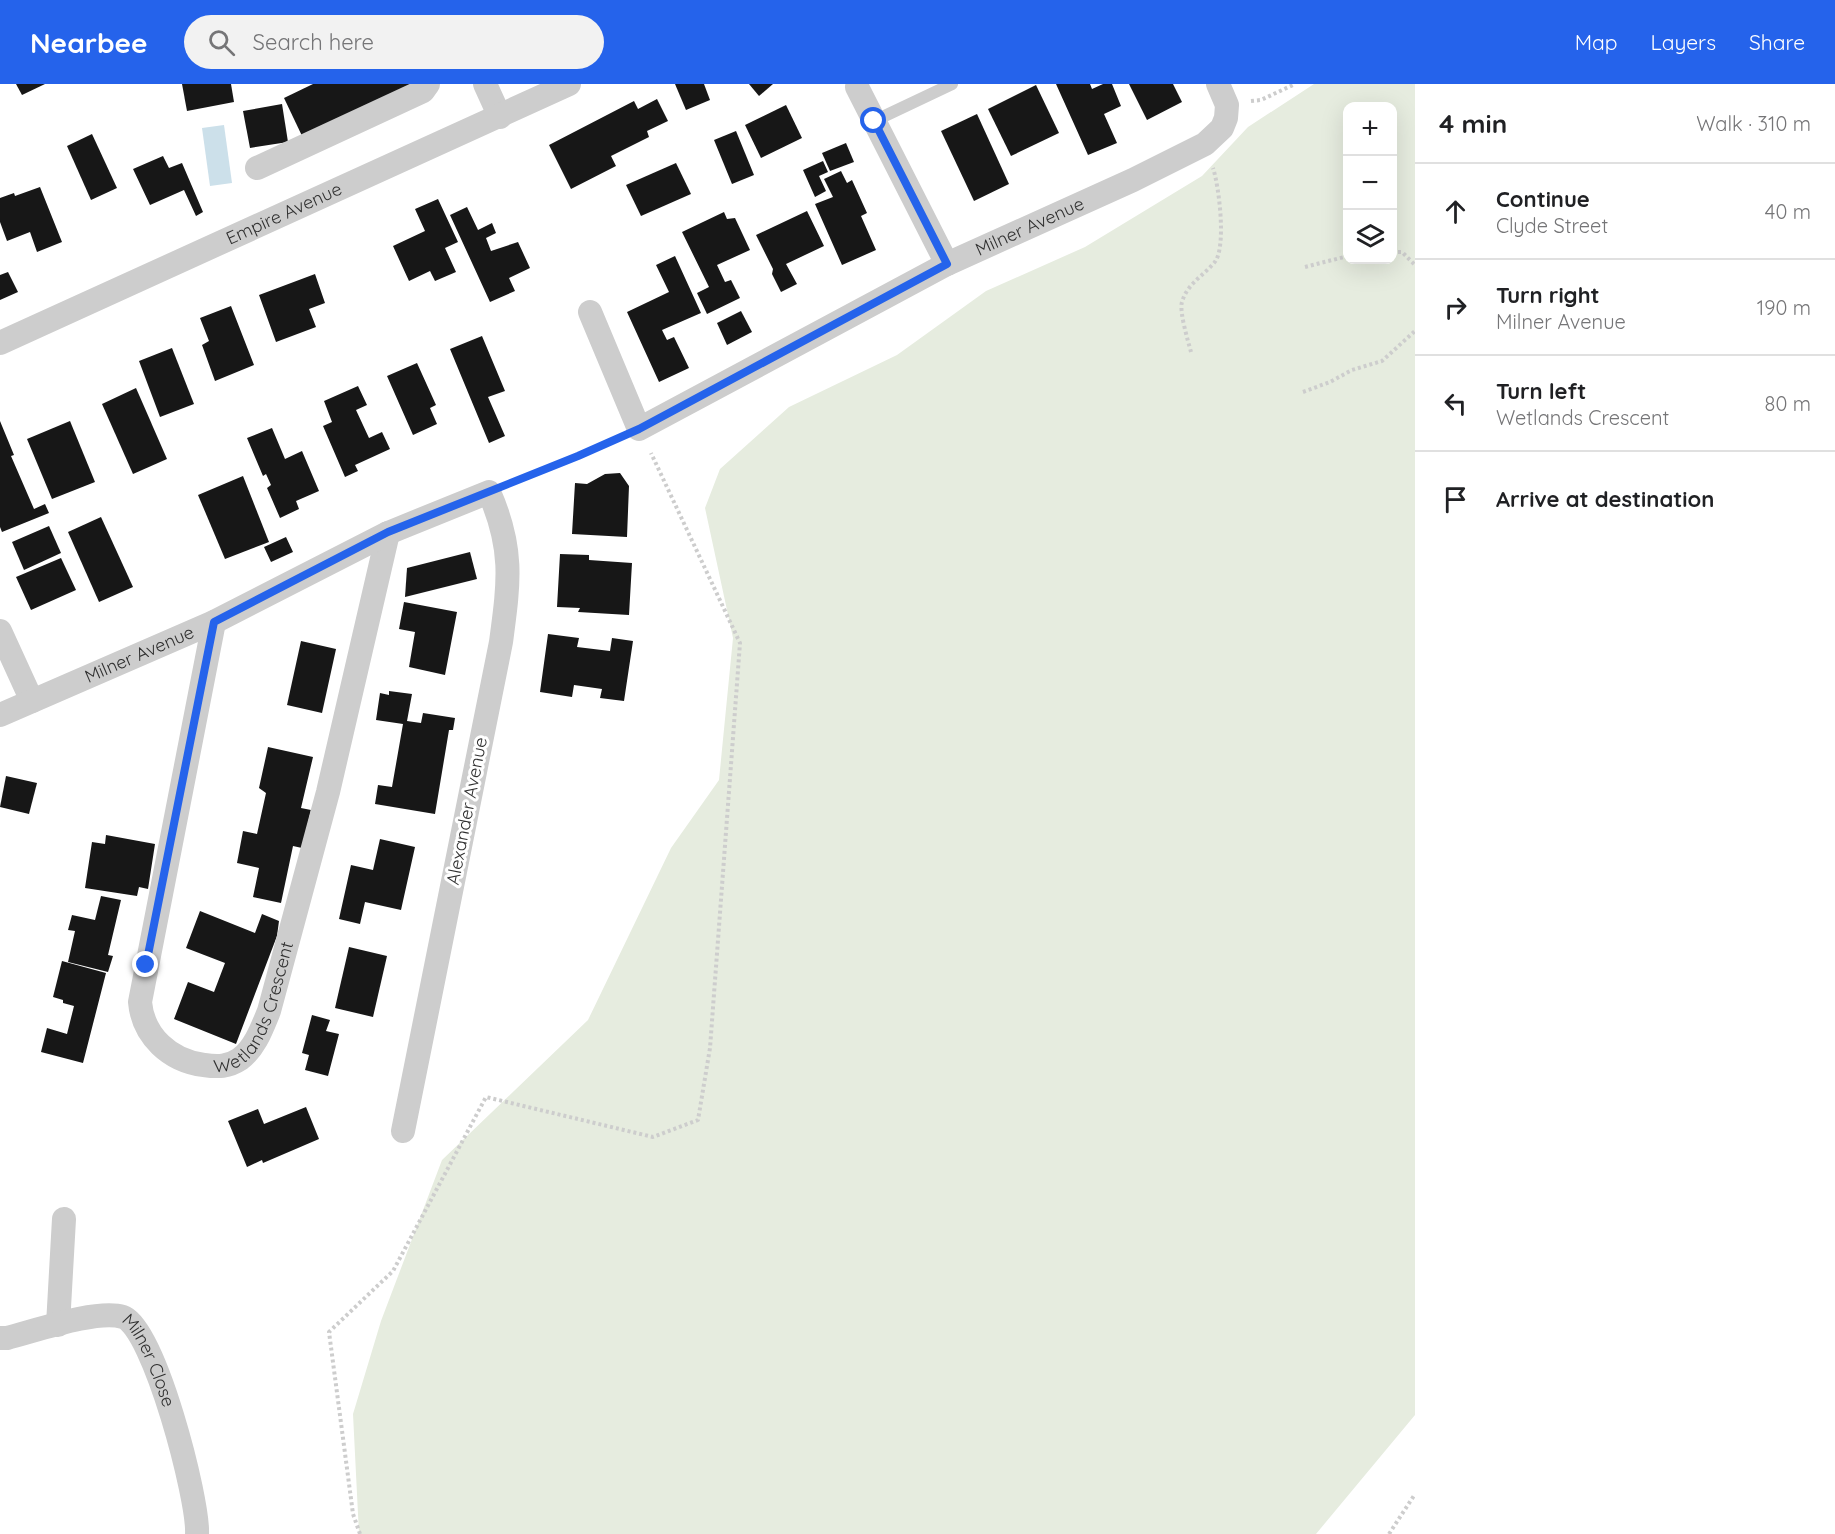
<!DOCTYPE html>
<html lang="en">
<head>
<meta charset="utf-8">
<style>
  :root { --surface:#fff; --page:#f2f2f2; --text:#202124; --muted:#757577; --line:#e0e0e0; --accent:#2563eb }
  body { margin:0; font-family:Quicksand,sans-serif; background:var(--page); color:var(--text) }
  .controls { position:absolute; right:18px; top:18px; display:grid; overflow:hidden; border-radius:12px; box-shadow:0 6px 24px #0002 }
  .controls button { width:54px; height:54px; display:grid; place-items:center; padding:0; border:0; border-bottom:2px solid var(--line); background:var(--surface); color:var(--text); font:30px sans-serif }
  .stop { position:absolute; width:18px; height:18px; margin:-14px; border:4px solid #2563eb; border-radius:50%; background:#fff }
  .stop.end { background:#2563eb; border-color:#fff; box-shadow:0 2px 6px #0008 }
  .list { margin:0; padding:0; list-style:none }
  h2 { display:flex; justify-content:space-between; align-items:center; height:78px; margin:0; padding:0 24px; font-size:26px }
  h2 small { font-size:20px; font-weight:400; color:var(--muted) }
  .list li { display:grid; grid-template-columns:39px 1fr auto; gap:18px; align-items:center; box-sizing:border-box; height:96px; padding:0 24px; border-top:2px solid var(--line) }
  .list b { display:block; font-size:22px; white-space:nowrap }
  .list p { margin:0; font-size:20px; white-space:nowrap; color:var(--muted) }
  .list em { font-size:20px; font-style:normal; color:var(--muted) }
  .icon { flex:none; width:33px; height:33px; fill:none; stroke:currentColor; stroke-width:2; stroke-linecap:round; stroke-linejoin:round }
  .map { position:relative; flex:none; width:1415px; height:1450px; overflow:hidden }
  header { display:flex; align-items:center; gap:36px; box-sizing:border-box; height:84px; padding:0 30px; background:var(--accent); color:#fff }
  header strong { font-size:28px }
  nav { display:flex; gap:33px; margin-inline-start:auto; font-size:21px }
  .search { width:420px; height:54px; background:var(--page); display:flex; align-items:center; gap:15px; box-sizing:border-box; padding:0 21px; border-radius:33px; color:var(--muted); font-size:22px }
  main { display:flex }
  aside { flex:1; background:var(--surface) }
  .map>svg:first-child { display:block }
  .green { fill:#e6ecdf; fill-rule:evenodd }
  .water { fill:#cce0ea }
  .building { fill:#171717 }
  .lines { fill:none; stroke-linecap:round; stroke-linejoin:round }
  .path { stroke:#cdcdcd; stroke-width:4; stroke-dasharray:3 3; stroke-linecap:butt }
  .lane { stroke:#cdcdcd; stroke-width:12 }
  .street { stroke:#cdcdcd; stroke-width:24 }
  .route { stroke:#2563eb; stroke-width:8 }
  .labels { text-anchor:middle; stroke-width:6; stroke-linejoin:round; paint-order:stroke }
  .street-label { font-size:18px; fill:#303030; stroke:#fff }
</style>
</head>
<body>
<header>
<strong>Nearbee</strong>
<div class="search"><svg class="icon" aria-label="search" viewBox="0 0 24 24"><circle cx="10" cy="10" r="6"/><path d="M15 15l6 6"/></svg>Search here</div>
<nav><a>Map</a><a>Layers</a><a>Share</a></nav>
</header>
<main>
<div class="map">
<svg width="1415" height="1450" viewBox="0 0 1415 1450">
  <rect width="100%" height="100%" fill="#fff"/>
  <path class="green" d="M1314,0H1415V1331L1316,1450H359L353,1330L381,1237L442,1076L588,936L671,764L719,696L733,554L705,424L720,385L789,323L897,271L986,207L1085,163L1202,92L1248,43ZM1348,22H1392V176H1348Z"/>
  <path class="water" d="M224,41L232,99L210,102L202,44Z"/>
  <g class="building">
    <path d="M16,0H45L22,11Z"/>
    <path d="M182,0H231L234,18L187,27Z"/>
    <path d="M313,0H417L303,54L284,14Z"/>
    <path d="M675,0H704L710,16L686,26Z"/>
    <path d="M749,0H773L759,12Z"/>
    <path d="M1056,0H1090L1092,5L1103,0H1112L1121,22L1104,30L1117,59L1088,71Z"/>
    <path d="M1129,0H1173L1182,18L1147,36Z"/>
    <path d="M1036,1L1059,49L1011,72L988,25Z"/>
    <path d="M657,15L668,37L647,47L649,53L611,72L616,82L571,105L549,61L634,17L638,25Z"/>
    <path d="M282,20L288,58L250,64L243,27Z"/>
    <path d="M786,21L802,54L761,74L745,41Z"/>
    <path d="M977,30L1009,100L974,117L941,47Z"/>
    <path d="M736,47L754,91L732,100L714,56Z"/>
    <path d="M92,50L117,104L91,116L67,62Z"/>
    <path d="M846,59L854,78L830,87L822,69Z"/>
    <path d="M163,72L169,84L182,79L203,128L196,132L184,106L150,121L133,85Z"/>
    <path d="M823,77L828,88L819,92L826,107L815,113L803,86Z"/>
    <path d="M676,79L691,110L641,132L626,101Z"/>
    <path d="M841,87L847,99L852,96L867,129L861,132L876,166L842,181L815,120L833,113L824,95Z"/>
    <path d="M40,103L62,158L37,168L30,148L7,157L0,138V114L14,109L15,112Z"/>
    <path d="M438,115L458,158L445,164L456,188L435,197L430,187L409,197L393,162L425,147L415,125Z"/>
    <path d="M467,123L478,146L492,139L496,149L486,154L491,167L518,158L530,184L509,194L515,207L490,218L450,131Z"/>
    <path d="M807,127L824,162L786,180L797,200L781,208L772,190L773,185L756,151Z"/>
    <path d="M724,128L727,135L735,134L750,166L717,181L725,198L731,196L740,214L707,230L697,209L709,203L682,148Z"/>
    <path d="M675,172L701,229L662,246L667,256L674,253L689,284L659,298L627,228L669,208L656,181Z"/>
    <path d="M8,188L18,208L0,216V191Z"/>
    <path d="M315,190L325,219L309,225L316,243L276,258L259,211Z"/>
    <path d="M231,222L254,281L215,297L202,261L209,257L200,234Z"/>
    <path d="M741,227L752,248L727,261L717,239Z"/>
    <path d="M482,252L505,307L488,313L505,352L489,359L450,265Z"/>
    <path d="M172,264L194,320L160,333L139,277Z"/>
    <path d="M417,279L436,321L430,324L437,340L413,351L387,292Z"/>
    <path d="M358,302L367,321L356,326L369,354L382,348L390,365L355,381L358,387L345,393L323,342L332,338L324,317Z"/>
    <path d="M136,304L167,375L133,390L102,320Z"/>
    <path d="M0,337L14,371L11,372L34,425L45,420L49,429L2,448L0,443Z"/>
    <path d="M70,337L95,398L52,415L27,355Z"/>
    <path d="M272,344L285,375L302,367L319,407L296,417L299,425L280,434L267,404L271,401L266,390L263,392L247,354Z"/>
    <path d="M620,389L629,402L627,453L572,450L575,399L587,400L605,390Z"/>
    <path d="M243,392L269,458L225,475L198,411Z"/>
    <path d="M101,433L133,503L99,518L68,448Z"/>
    <path d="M49,442L61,469L24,486L12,458Z"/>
    <path d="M286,453L293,468L271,478L264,463Z"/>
    <path d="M470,468L477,495L405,513L407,484Z"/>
    <path d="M560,470L589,471V476L632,479L629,531L578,528L580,524L557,523Z"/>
    <path d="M61,474L76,506L31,526L16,493Z"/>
    <path d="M404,518L457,528L445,591L409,583L415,548L399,545Z"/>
    <path d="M548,550L579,554L577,563L610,567L612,554L633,557L624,617L600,614L602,605L574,601L572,613L540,608Z"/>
    <path d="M301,557L336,565L322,629L287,621Z"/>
    <path d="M389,607L412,610L407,637L421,639L423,629L455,634L453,646H449L435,730L375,720L378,701L392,703L403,640L376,636L380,609L389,611Z"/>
    <path d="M268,663L313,673L301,724L311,726L302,764L293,762L281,819L253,813L259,784L237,779L243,747L257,750L266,709L259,704Z"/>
    <path d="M6,692L37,699L29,730L0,723Z"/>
    <path d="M106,751L155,760L148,805L139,803L137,812L85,804L92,758L105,760Z"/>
    <path d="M380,755L415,763L401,826L365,818L360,840L339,835L351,781L373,786Z"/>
    <path d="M101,812L121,816L108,871L113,872L108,888L68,878L75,847L68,846L72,831L95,836Z"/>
    <path d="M200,827L255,849L262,830L279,837L277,852L236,960L174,935L188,898L214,908L225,879L186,864Z"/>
    <path d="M349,863L387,872L373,933L335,924Z"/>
    <path d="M62,877L106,889L83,979L41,968L47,944L67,950L74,922L63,919V916L53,913Z"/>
    <path d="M312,931L330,936L326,947L339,950L328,992L305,986L309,971L302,969Z"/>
    <path d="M306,1023L319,1055L263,1079L262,1076L247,1083L228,1037L258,1025L264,1040Z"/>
  </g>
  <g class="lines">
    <g class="path">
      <path d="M1251,17L1261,16L1295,0"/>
      <path d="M1392,168H1402L1415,181"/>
      <path d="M1305,183L1348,172"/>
      <path d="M1191,268C1188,257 1179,227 1182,218C1187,200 1203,192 1214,179C1227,165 1219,102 1213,84"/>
      <path d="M1303,308L1330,298L1352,286L1382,277L1415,247"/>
      <path d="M512,399L616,355"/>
      <path d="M360,1450L353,1430L329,1248L393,1187L486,1013L653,1053L698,1036L710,964L740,559L651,369"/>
      <path d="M1389,1450L1415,1410"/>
    </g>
    <path class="lane" d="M874,37L952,0"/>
    <g class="street">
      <path d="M485,0L500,33"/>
      <path d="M857,3L947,180"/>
      <path d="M257,84L423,7L428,0"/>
      <path id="s1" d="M590,228L639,345L947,180L1133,96L1205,60L1222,44L1226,34L1227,21L1218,0"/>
      <path id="s2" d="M0,259L569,0"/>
      <path id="s3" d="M214,538L140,918C143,952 170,977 204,981C218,983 228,983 240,975C255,964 262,944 269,927L328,708L388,449"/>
      <path d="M0,547L32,617"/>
      <path id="s4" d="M0,631L214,538L388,449L489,408C514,465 509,498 501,558L403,1047"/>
      <path d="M58,1241L64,1135"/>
      <path id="s5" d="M0,1254H7C35,1247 97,1225 123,1233C154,1243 199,1416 197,1450"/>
    </g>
  </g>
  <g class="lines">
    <path class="route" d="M146,881L214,538L388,448L578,372L639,345L947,180L874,37"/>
  </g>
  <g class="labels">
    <g class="street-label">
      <text dy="6" stroke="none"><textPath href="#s2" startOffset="312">Empire Avenue</textPath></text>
      <text dy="6" stroke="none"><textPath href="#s1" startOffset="567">Milner Avenue</textPath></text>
      <text dy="6" stroke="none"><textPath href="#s4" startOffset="152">Milner Avenue</textPath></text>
      <text transform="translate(467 727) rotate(-79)" y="6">Alexander Avenue</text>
      <text dy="6" stroke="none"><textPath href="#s3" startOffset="572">Wetlands Crescent</textPath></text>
      <text dy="6" stroke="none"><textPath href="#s5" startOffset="178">Milner Close</textPath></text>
    </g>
  </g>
</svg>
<div class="controls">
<button>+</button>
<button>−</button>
<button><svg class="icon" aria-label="layers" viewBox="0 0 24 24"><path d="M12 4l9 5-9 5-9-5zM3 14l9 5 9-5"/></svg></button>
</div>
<div class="stop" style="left:874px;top:37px"></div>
<div class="stop end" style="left:146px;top:881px"></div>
</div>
<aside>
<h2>4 min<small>Walk · 310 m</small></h2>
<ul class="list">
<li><svg class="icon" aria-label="ahead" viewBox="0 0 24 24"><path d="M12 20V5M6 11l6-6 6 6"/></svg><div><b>Continue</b><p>Clyde Street</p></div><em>40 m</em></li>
<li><svg class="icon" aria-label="right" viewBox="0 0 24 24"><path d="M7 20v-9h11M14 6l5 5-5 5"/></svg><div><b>Turn right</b><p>Milner Avenue</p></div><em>190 m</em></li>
<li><svg class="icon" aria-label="left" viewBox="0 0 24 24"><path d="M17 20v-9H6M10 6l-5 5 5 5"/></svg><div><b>Turn left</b><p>Wetlands Crescent</p></div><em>80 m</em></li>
<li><svg class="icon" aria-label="arrive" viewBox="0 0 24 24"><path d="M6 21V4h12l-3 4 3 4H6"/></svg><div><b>Arrive at destination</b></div></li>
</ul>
</aside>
</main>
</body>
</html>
